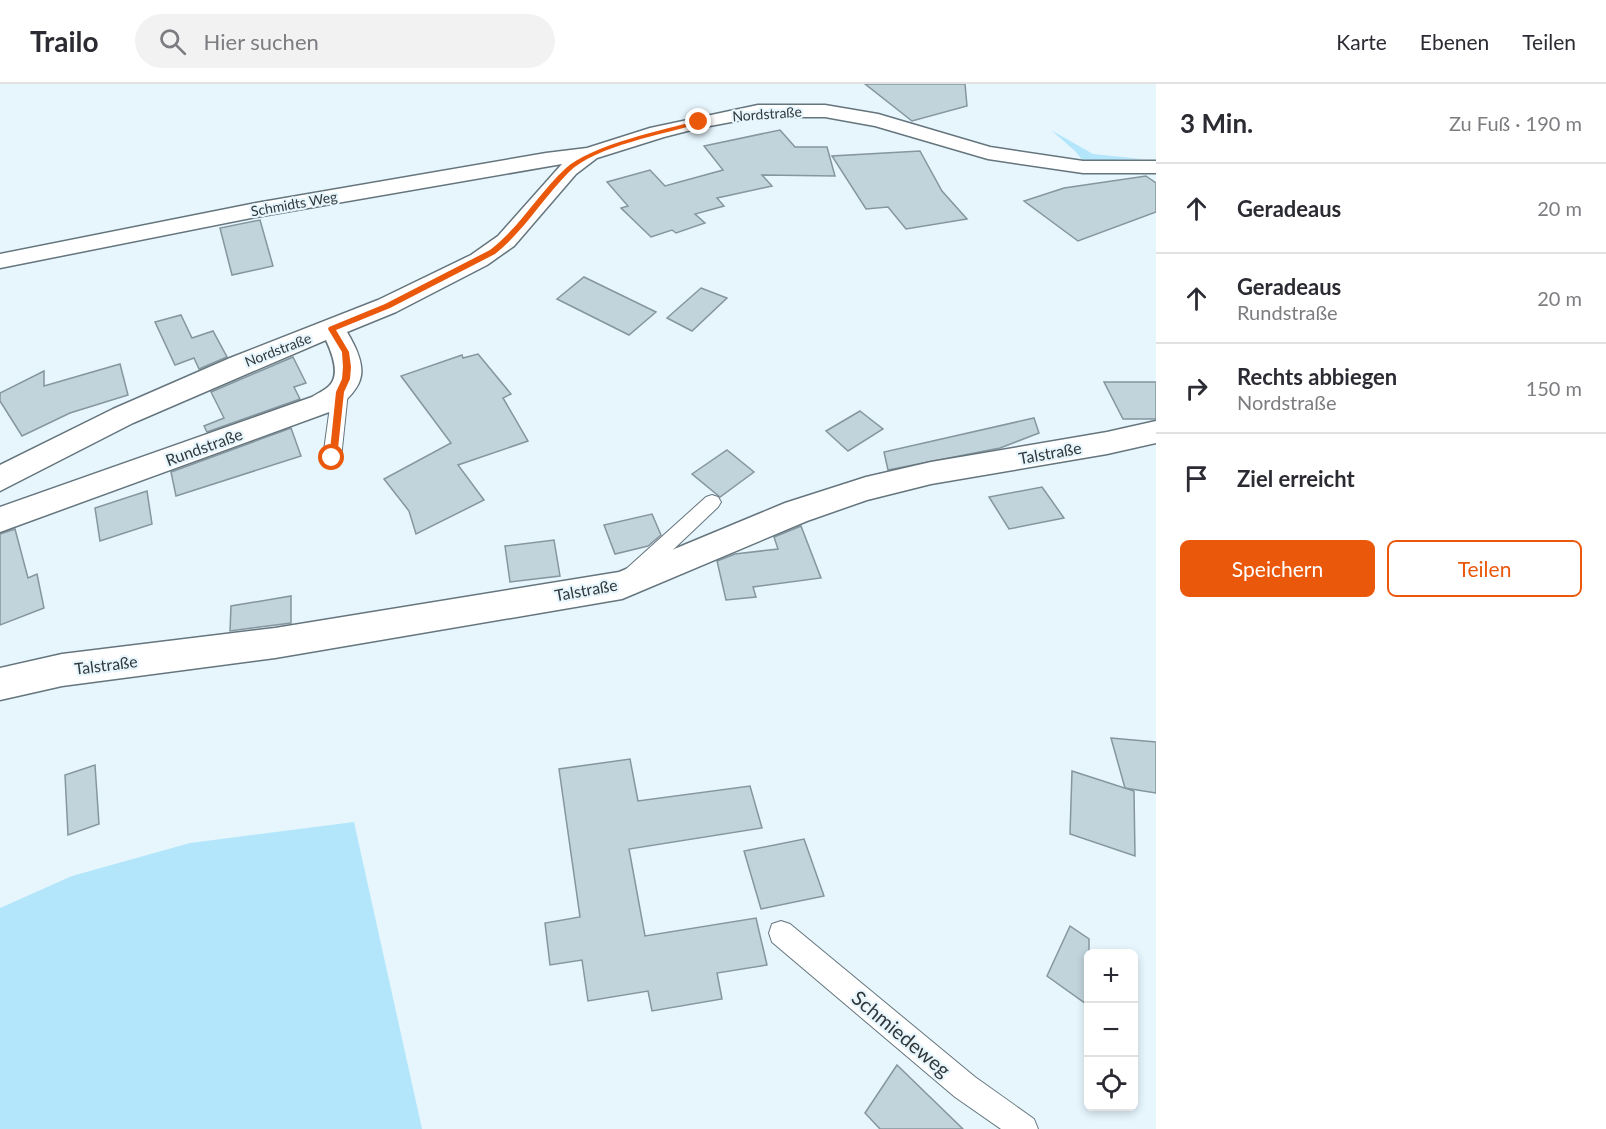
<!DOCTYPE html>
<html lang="de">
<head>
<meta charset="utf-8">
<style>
  :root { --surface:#fff; --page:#f2f2f3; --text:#2b2b33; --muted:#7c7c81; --line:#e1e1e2; --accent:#ea580c }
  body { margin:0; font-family:Lato,sans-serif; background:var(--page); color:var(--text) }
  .controls { position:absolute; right:18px; bottom:18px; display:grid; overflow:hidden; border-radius:9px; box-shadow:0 3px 9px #0003 }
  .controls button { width:54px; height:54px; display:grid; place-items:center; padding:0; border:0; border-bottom:2px solid var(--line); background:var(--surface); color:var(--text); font:30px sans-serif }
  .stop { position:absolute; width:18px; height:18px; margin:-14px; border:4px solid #ea580c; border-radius:50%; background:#fff }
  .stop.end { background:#ea580c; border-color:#fff; box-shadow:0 2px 6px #0008 }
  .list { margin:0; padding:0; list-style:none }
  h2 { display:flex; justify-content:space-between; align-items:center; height:78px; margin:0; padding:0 24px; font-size:26px }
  h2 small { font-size:20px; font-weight:400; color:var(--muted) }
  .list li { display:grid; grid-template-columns:39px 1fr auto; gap:18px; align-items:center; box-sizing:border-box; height:90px; padding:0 24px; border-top:2px solid var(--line) }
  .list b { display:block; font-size:22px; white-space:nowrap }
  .list p { margin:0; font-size:20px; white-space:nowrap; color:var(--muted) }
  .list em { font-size:20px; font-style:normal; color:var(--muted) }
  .actions { display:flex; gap:12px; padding:18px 24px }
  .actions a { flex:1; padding:14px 0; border:2px solid var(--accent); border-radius:9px; text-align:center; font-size:21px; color:var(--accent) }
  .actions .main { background:var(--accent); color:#fff }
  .icon { flex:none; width:33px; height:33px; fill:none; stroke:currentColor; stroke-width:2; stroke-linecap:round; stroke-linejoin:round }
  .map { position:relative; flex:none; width:1156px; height:1045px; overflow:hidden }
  header { display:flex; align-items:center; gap:36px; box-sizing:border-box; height:84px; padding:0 30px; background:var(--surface); border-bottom:2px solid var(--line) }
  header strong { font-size:28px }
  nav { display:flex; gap:33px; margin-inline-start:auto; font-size:21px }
  .search { width:420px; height:54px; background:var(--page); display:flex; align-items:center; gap:15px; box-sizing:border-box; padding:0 21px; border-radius:33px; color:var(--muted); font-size:22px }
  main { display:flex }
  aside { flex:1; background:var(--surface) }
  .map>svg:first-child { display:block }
  .green { fill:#b3e6fb }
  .building { fill:#c1d3db; stroke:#85969e; stroke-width:1.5 }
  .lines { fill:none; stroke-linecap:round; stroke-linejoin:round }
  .service-casing { stroke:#65757d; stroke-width:2 }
  .minor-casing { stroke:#65757d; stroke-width:3 }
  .service { fill:#fff; fill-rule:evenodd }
  .minor { fill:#fff; fill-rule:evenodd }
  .route { fill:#ea580c }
  .labels { text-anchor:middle; stroke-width:4.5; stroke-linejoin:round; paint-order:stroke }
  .far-street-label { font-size:14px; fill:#31383b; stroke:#e7f6fd }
  .street-label { font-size:16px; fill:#31383b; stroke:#e7f6fd }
  .near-street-label { font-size:20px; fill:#31383b; stroke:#e7f6fd }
</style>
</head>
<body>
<header>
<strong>Trailo</strong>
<div class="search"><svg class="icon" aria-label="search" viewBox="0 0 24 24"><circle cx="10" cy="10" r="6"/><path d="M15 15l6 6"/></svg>Hier suchen</div>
<nav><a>Karte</a><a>Ebenen</a><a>Teilen</a></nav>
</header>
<main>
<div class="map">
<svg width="1156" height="1045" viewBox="0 0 1156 1045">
  <rect width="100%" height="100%" fill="#e7f6fd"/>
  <g class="green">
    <path d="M1051,46L1093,70L1142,75L1083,77L1075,67Z"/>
    <path d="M354,738L422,1045H0V824L72,792L190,759Z"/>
  </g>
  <g class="building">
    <path d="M865,0H965L967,22L912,37Z"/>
    <path d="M780,46L795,63H827L835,92L762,91L772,102L717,114L724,122L695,130L705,139L676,149L672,146L651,153L621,124L628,122L607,98L650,86L665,102L723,86L704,62Z"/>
    <path d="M920,67L942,107L967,135L906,145L888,123L866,125L832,72Z"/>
    <path d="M1146,92L1156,99V128L1078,157L1024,117L1064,104Z"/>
    <path d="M260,136L273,182L232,191L220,144Z"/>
    <path d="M584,193L656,228L629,251L557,215Z"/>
    <path d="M701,204L727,214L692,247L667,234Z"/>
    <path d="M181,231L192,254L213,247L227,273L199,285L194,274L175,281L155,238Z"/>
    <path d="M478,270L511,310L503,314L528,357L458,381L484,416L416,450L409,427L384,395L451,359L401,292L462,271L463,274Z"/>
    <path d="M293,273L306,299L294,303L300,315L207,348L204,342L224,334L211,308Z"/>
    <path d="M120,280L128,311L70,329L22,352L0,317V309L44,287V302Z"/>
    <path d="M1104,298H1156V335H1123Z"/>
    <path d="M860,327L883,345L848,367L826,347Z"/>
    <path d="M1034,334L1039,349L1000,364L888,386L884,368Z"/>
    <path d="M291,344L301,372L176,412L171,388Z"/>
    <path d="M727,366L754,388L720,413L692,390Z"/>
    <path d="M1042,403L1064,434L1009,445L989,413Z"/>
    <path d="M147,407L152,440L100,457L95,424Z"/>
    <path d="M652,430L661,451L648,462L615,470L604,441Z"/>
    <path d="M801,442L821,494L753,503L756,513L726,516L717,477L735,470L778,465L774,453Z"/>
    <path d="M15,445L28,494L37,490L44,524L0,541V450Z"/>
    <path d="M554,456L560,492L510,498L505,462Z"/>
    <path d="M291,512V539L230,547L231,522Z"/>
    <path d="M1111,654L1156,658V709L1125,704Z"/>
    <path d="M630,675L638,717L750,702L762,744L629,765L645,852L756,834L767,881L717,889L722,915L652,927L648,907L588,917L582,876L550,881L545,839L580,833L559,685Z"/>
    <path d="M95,681L99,740L68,751L65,691Z"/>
    <path d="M1072,687L1134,707L1135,772L1070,750Z"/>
    <path d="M804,755L824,812L761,825L744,767Z"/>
    <path d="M1070,842L1089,855V922L1047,892Z"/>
    <path d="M897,981L963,1045H880L865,1029Z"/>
  </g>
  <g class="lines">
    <g class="service-casing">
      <g id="service">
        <path d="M340,302L346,304L348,308L341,374L338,379L332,381L326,379L323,374L332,308L334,304Z"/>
        <path d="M712,411L718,413L721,418L718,423L639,498L632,500L625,498L622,492L625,486L706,413Z"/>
        <path d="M781,837L790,840L975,993L1034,1035L1038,1045H1001L955,1013L772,858L769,849L772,840Z"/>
      </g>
    </g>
    <g class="minor-casing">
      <g id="minor">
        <path d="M758,21H825L878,30L990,63L1083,77H1156V89H1083L988,75L875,42L825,33H758L699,44L664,53L597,74L576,90L514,162L487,181L396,228L347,248C369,285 367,302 332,327L0,448V423L312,313C318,309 324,307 329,302C341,291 332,269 326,256L133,339L0,407V381L113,325L230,274L378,216L471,171L498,152L562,80L256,133L0,184V170L256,119L546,69L587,64L650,44Z"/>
        <path d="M1156,337V359L1107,370L931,400L867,416L807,437L622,515L275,574L62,602L0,616V584L62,570L275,544L619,488L785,419L866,393L931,378L1107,348Z"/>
      </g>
    </g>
    <use href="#service" class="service"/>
    <use href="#minor" class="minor"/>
  </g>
  <path class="route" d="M699,36L701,39C665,50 595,62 569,88C543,114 524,147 495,170L390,224L336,246L349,268L351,283L350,295L344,308L337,374L332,377L329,376L336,308L342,295L343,283L342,268L328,245L329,243L385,220L490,166C520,143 538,110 565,85C590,61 664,46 699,36Z"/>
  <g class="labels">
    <g class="far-street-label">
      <text transform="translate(767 30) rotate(-4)" y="5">Nordstraße</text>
      <text transform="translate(294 120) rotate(-10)" y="5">Schmidts Weg</text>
      <text transform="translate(278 266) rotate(-21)" y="5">Nordstraße</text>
    </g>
    <g class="street-label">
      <text transform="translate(204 363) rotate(-20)" y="6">Rundstraße</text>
      <text transform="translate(1050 369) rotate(-10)" y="6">Talstraße</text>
      <text transform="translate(586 506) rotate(-10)" y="6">Talstraße</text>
      <text transform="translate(106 581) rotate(-7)" y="6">Talstraße</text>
    </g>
    <g class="near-street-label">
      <text transform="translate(901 950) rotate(40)" y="7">Schmiedeweg</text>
    </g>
  </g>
</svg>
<div class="controls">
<button>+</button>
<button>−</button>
<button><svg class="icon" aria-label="locate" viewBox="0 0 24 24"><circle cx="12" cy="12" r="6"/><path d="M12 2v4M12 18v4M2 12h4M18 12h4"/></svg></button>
</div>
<div class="stop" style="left:332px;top:374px"></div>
<div class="stop end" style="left:699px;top:38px"></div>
</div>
<aside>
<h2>3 Min.<small>Zu Fuß · 190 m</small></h2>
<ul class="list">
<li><svg class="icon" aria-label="ahead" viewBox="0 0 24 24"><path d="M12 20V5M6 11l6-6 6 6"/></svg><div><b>Geradeaus</b></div><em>20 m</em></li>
<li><svg class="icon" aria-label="ahead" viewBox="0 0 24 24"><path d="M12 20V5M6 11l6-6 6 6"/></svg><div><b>Geradeaus</b><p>Rundstraße</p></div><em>20 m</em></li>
<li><svg class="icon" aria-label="right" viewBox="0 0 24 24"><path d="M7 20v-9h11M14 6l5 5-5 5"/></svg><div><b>Rechts abbiegen</b><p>Nordstraße</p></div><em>150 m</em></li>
<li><svg class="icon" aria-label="arrive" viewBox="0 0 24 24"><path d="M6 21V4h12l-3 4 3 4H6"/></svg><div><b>Ziel erreicht</b></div></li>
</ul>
<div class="actions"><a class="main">Speichern</a><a>Teilen</a></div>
</aside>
</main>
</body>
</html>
